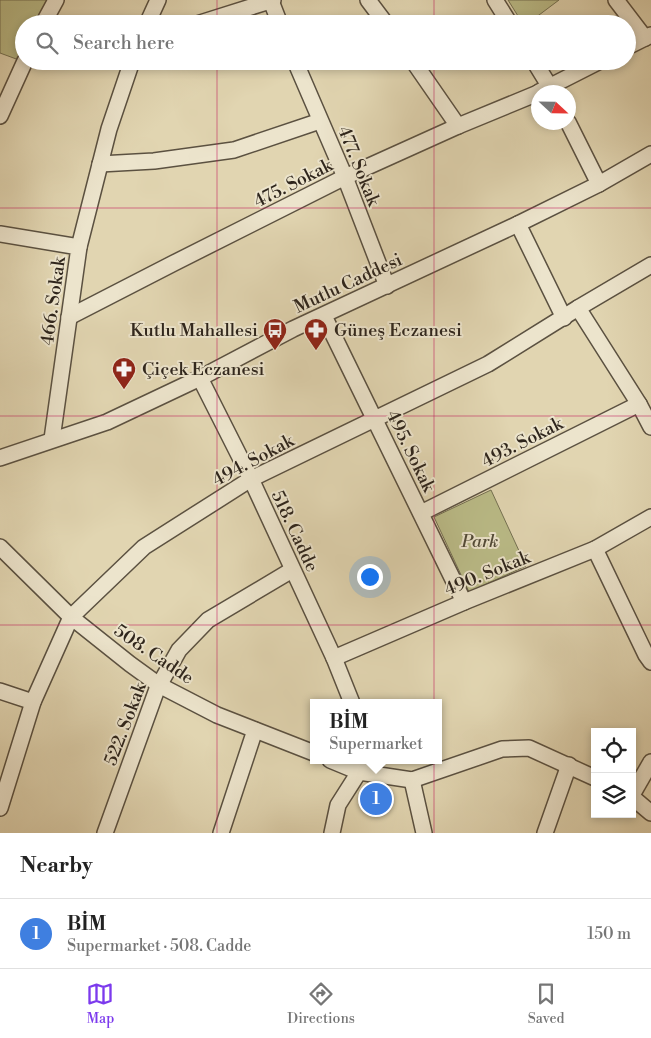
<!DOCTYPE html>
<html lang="en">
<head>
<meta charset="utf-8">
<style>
  :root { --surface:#fff; --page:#f6f6f6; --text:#222; --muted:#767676; --line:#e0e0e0; --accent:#7c3aed }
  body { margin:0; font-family:"Libre Bodoni",serif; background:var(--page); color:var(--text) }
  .controls { position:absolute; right:15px; bottom:15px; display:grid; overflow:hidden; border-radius:0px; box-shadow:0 2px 8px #0003 }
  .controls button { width:45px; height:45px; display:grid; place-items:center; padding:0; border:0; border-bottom:1px solid var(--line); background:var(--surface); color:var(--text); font:25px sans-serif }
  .compass { position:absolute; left:531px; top:85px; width:45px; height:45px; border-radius:50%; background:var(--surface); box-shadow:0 2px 8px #0003; rotate:112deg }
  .you { position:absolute; left:369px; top:576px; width:18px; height:18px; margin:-12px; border:4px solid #fff; border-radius:50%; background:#1a73e8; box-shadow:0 0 0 8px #1a73e833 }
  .badge { display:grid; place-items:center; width:32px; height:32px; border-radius:50%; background:var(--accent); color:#fff; font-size:16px; font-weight:700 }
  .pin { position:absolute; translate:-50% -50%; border:2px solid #fff; box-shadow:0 1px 5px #0006 }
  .popup { position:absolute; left:310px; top:699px; width:132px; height:65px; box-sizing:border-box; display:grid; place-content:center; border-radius:0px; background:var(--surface); filter:drop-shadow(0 1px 4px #0005); font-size:16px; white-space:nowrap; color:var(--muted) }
  .popup b { font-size:19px; color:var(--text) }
  .popup::after { content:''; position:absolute; left:50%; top:100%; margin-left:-10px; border:10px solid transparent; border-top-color:var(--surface) }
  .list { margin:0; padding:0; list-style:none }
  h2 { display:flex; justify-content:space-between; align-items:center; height:65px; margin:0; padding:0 20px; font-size:21px }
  h2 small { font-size:16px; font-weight:400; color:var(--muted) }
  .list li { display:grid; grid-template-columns:32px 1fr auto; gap:15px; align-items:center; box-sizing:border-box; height:70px; padding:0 20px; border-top:1px solid var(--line) }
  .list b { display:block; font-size:19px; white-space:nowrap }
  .list p { margin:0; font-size:16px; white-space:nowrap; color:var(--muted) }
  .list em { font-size:16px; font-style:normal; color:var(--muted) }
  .icon { flex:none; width:28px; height:28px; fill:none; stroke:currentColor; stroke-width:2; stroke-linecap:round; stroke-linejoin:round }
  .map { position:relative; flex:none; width:651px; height:833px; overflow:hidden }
  .search { position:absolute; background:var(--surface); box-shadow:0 2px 8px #0003; left:15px; right:15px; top:15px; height:55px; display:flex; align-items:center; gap:12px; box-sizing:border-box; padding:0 18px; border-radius:28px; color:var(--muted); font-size:19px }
  .sheet { height:135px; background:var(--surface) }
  nav { display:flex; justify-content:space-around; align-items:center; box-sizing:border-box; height:70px; border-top:1px solid var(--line); background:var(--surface); font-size:14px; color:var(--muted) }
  nav a { display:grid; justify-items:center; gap:2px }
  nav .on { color:var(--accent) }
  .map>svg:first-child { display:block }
  .green { fill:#babb87; stroke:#747052 }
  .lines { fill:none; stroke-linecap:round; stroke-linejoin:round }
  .minor-casing { stroke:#5b5141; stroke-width:18 }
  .minor { stroke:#ece4cc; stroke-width:15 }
  .grid { fill:none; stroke:#c2185b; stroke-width:1; stroke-opacity:0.55 }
  .labels { text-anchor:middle; stroke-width:4; stroke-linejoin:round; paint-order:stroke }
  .street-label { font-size:18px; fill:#2e251c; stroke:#ece4cc }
  .poi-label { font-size:18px; fill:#2e251c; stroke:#ece4cc; text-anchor:start }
  .park-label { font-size:18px; font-style:italic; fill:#514a37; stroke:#ece4cc }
</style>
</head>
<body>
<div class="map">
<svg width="651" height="833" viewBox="0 0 651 833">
  <rect width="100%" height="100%" fill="#e1d5b1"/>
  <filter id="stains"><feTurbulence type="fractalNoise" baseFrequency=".004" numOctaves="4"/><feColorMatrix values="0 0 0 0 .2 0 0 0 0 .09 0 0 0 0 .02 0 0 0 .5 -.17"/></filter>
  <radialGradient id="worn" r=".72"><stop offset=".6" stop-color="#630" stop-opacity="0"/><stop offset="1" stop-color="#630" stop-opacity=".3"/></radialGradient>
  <g class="green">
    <path d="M0,0H49L37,24H24V51L19,60L0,53Z"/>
    <path d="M508,0H559L527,24H523Z"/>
    <path d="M491,490L526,566L469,592L434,517Z"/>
  </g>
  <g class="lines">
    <g class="minor-casing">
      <g id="minor">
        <path d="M368,0L386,24"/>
        <path d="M495,0L510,24"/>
        <path d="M616,0L645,38"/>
        <path d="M271,1L280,24"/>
        <path d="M43,24L56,0"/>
        <path d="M147,24L158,0"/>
        <path d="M197,24L273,0"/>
        <path d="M627,47L651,35"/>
        <path d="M295,61L345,177L387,286"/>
        <path d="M413,61L458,126"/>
        <path d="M534,61L553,92"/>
        <path d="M539,92L600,61"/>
        <path d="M0,116L25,61"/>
        <path d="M568,122L599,184"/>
        <path d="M100,164L154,161L234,150L320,121"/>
        <path d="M518,224L564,318"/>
        <path d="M0,234L79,247L52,439"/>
        <path d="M79,247L109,129L132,61"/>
        <path d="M578,308L639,404L651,427"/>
        <path d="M324,316L464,602"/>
        <path d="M69,317L174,263L345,177L458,126L538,93"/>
        <path d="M200,378L251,479L334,658L352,703"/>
        <path d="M0,458L107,422L200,378L293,329L518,224L599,184L651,154"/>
        <path d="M421,513L639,404"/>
        <path d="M0,547L71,617L130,664L159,685L217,715L314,753"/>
        <path d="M595,549L646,655L651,662"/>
        <path d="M334,658L464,602L595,549L651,517"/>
        <path d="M0,691L33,702"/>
        <path d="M330,760L359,772L412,780L502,749L529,748L595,778"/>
        <path d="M412,780L424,833"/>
        <path d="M632,795L651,762"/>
        <path d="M632,797L651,813"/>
        <path d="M0,808L33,702L71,617L144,547L251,479L488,364L578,308L651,265"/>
        <path d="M105,833L157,689L179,650L208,620L292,570"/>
        <path d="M221,833L255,730"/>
        <path d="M332,833L338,805L359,772L363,760"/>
        <path d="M545,833L569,765"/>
      </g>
    </g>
    <use href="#minor" class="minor"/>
  </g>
  <path class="grid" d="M217,0V24M434,0V24M217,61V833M434,61V833M0,208H651M0,416H651M0,625H651"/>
  <defs>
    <g id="bus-pin" transform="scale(1.25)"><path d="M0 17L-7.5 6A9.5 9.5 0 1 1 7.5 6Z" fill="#8f2418" stroke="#ece4cc"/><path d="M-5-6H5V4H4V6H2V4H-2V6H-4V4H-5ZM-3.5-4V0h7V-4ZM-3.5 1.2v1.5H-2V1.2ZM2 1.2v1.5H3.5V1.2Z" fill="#fff"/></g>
    <g id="pharmacy-pin" transform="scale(1.25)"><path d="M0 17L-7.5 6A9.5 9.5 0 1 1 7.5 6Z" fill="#8f2418" stroke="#ece4cc"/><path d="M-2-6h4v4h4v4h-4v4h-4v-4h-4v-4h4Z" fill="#fff"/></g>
  </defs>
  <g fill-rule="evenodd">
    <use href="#bus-pin" x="275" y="330"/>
    <use href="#pharmacy-pin" x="316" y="330"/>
    <use href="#pharmacy-pin" x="124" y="369"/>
  </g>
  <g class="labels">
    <g class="street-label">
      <text transform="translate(359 166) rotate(68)" y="6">477. Sokak</text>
      <text transform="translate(293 183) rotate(-27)" y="6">475. Sokak</text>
      <text transform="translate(348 283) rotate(-25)" y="6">Mutlu Caddesi</text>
      <text transform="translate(53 301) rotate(-82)" y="6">466. Sokak</text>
      <text transform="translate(522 442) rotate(-27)" y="6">493. Sokak</text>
      <text transform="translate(411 451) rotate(64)" y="6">495. Sokak</text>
      <text transform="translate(253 460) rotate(-28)" y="6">494. Sokak</text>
      <text transform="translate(295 531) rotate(65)" y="6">518. Cadde</text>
      <text transform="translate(487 573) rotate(-22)" y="6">490. Sokak</text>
      <text transform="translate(154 654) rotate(34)" y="6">508. Cadde</text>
      <text transform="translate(125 724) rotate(-69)" y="6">522. Sokak</text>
    </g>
    <g class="poi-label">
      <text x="258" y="336" text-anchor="end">Kutlu Mahallesi</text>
      <text x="334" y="336">Güneş Eczanesi</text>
      <text x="142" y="375">Çiçek Eczanesi</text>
    </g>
    <g class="park-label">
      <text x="480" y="547">Park</text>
    </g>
  </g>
  <rect width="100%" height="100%" filter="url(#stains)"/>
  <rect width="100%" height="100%" fill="url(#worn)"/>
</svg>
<div class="controls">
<button><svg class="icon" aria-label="locate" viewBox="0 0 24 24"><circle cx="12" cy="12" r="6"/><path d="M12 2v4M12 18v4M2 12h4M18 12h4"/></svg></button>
<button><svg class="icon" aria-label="layers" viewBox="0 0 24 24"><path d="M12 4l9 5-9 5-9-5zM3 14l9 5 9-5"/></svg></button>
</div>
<svg class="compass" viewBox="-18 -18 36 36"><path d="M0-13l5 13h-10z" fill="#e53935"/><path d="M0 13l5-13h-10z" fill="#767676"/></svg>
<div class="you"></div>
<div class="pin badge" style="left:376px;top:799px;background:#3f7fe0">1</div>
<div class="popup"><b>BİM</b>Supermarket</div>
<div class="search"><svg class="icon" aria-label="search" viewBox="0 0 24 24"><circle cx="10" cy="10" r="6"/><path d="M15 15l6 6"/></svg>Search here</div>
</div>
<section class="sheet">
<h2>Nearby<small></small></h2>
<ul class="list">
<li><span class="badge" style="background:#3f7fe0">1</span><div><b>BİM</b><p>Supermarket · 508. Cadde</p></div><em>150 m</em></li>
</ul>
</section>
<nav>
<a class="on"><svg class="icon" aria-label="map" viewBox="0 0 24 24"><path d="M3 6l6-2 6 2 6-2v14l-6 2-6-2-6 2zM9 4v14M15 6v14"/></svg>Map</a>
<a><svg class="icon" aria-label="directions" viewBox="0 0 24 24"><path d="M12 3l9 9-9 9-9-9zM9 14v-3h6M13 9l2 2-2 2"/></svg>Directions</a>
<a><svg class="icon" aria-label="saved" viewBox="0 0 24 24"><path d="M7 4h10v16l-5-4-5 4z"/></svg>Saved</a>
</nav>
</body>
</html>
